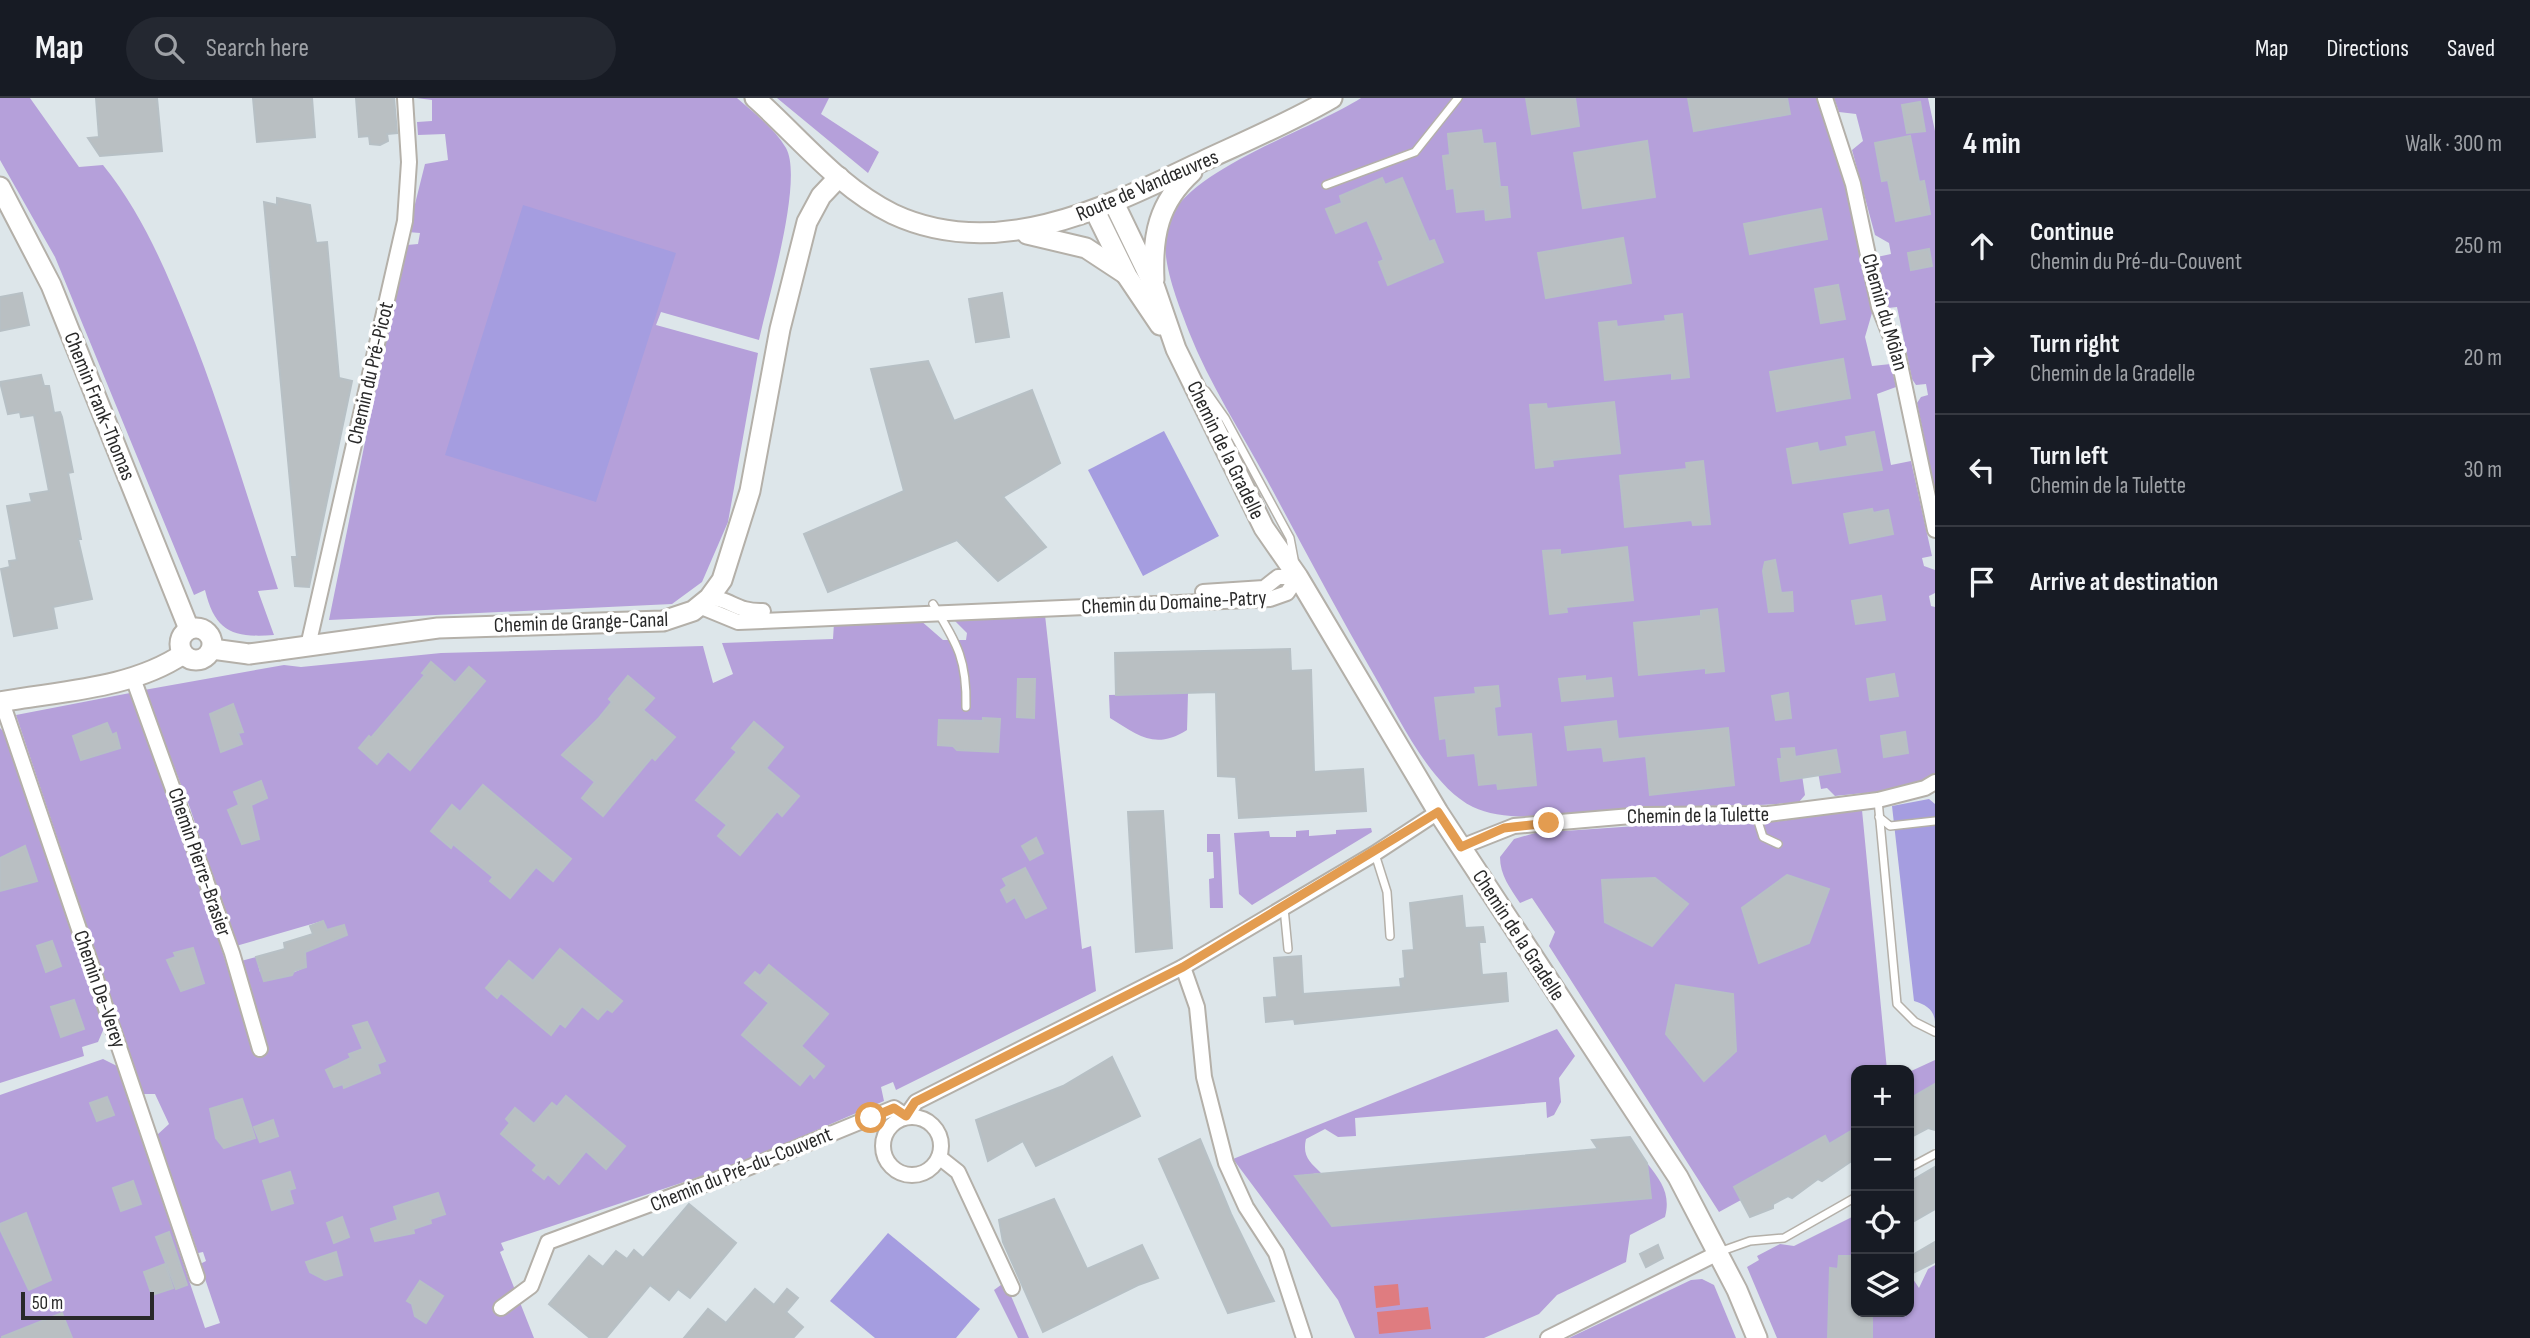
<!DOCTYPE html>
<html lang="en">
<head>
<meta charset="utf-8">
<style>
  :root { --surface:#171b24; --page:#242831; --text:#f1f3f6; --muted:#9ea1a6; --line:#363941 }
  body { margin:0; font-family:"Sofia Sans Condensed",sans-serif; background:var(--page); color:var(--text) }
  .controls { position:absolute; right:21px; bottom:21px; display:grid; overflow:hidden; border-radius:14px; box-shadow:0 2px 5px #0004 }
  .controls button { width:63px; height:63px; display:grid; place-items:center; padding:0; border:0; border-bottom:2px solid var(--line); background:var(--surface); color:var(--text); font:35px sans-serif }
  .scale { position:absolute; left:21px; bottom:18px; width:133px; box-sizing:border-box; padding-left:7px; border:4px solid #292929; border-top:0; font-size:19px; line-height:24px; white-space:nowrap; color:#292929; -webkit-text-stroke:5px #fff; paint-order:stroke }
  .stop { position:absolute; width:21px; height:21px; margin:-16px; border:5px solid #e39c50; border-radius:50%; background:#fff }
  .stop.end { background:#e39c50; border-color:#fff; box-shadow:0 2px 7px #0008 }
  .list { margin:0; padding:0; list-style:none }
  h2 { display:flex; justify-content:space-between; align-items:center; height:91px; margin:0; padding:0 28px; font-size:30px }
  h2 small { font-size:23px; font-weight:400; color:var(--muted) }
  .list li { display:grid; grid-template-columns:46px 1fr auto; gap:21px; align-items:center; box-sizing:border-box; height:112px; padding:0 28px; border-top:2px solid var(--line) }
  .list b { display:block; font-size:26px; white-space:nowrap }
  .list p { margin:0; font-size:23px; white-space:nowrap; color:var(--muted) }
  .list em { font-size:23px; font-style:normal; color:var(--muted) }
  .icon { flex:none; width:38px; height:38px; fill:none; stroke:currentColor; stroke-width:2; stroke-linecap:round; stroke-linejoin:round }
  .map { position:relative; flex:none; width:1935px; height:1240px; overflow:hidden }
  header { display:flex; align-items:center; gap:42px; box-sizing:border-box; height:98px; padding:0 35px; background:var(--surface); border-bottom:2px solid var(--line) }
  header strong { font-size:33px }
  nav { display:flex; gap:38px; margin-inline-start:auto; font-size:24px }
  .search { width:490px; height:63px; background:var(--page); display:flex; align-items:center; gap:18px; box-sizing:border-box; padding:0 24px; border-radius:38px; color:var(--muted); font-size:26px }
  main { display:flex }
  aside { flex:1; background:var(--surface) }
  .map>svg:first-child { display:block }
  .green { fill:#b5a0da }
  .pitch { fill:#a59de0 }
  .water { fill:#df7c80 }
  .building { fill:#b9bfc2; stroke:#b7c0c5; stroke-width:2 }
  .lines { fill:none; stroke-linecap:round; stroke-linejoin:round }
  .lane-casing { stroke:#b4b0a9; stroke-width:10 }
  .street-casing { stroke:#b4b0a9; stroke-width:18 }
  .secondary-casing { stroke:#b4b0a9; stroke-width:23 }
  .lane { stroke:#fff; stroke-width:7 }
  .street { stroke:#fff; stroke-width:14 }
  .secondary { stroke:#fff; stroke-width:19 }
  .secondary-bridge-casing { stroke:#b4b0a9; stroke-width:23; stroke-linecap:butt }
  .secondary-bridge { stroke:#fff; stroke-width:19 }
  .route { stroke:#e39c50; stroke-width:9 }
  .labels { text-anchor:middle; stroke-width:7; stroke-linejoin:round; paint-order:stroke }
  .street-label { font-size:21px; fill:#292929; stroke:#fff }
</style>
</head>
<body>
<header>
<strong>Map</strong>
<div class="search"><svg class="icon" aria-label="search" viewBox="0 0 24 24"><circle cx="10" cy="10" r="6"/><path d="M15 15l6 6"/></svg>Search here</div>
<nav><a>Map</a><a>Directions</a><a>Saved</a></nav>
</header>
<main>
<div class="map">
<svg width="1935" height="1240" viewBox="0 0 1935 1240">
  <rect width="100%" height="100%" fill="#dde6ea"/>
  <g class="green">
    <path d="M0,0H30L79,69L103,67C141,114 163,166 186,222C222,310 247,401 278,491L258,493L274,537C233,540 215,534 205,492L194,497L55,159L0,62Z"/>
    <path d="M416,0H737C754,15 774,30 786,50C804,82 767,204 759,242L661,214L656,227L758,255L728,424L702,484L672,506L329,522L402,161L407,147L418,146L420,135L408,134L425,66L448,62L445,36L418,37L417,24L432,23V2Z"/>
    <path d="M777,0H829L821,16L879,54L868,75Z"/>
    <path d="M1361,0H1817L1845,85L1862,162L1872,215L1865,239L1872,268L1891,266L1896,289L1877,296L1891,367L1911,363L1932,458L1922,460L1924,468L1935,472V495L1929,498L1931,508L1935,509V675C1910,695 1866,694 1835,698L1827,690L1821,691L1818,674L1802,677L1805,697L1799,704C1752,709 1704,707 1657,709C1607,711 1516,730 1473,709C1430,688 1398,618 1374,577C1337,513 1302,447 1267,382C1241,334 1209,285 1189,234C1178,204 1155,152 1170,120C1194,69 1311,32 1361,0Z"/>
    <path d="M1834,0H1928L1935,33V393L1917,305L1921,299L1928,297L1926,286L1916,287L1912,281L1897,209L1888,210L1877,159L1891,156L1889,145L1875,137L1852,52L1863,43L1856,16L1839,14Z"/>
    <path d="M1045,517L1082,851L1091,848L1096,893L896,992L893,984L881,989L884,1003L738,1066L501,1145L504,1152L500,1154L534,1240H0V997L103,961L117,968L205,1230L220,1225L200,1166L206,1163L203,1154L198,1155L157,1037L169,1026L155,996H143L16,617L130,595L210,814L255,957L268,953L241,863L256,859L260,874L281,880L306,869L305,854L331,843L322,823L236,848L190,710L144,592L284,567L301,569L441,555L703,548L713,585L733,576L722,545L833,541L834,525L920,522L943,542H966L967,535L952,520Z"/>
    <path d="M1188,595L1187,632C1155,652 1139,638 1110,620L1109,597Z"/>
    <path d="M0,630L5,635L104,930L98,944L82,949L84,958L0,985Z"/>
    <path d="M1862,712L1887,972H1856V1030L1829,1046L1825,1039L1734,1089L1741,1102L1719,1114L1549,848L1555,834L1532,800L1520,805C1510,790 1500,777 1500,759L1514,741L1535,735L1651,727L1757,726Z"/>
    <path d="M1371,730L1372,734L1252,807L1239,796L1234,735L1269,733L1270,739H1296V733L1309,732V738L1336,736V732Z"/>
    <path d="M1207,736H1220L1223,810H1210L1209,781L1214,780L1213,754H1207Z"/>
    <path d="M1557,931L1575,958L1559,980L1561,1004L1554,1017L1547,1020L1546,1004L1355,1020L1356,1038L1338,1039L1325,1031L1306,1041C1302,1058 1310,1064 1321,1075L1295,1078L1332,1128L1650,1100L1647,1065C1661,1083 1671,1096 1665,1119L1630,1137L1626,1164L1557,1197L1539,1216L1484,1240H1355L1338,1202L1233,1061Z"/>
    <path d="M1935,962V987L1909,1001V974Z"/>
    <path d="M1856,1117V1214H1909V1175L1919,1190L1928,1171L1935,1167V1240H1777L1747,1169L1759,1162L1757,1158L1780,1146L1794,1148Z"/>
    <path d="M1702,1181L1714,1187L1736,1240H1569L1691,1182Z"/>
    <path d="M1005,1184L1029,1240H1018L994,1192Z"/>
  </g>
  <g class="pitch">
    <path d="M523,107L676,155L596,404L445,357Z"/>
    <path d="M1164,333L1219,438L1143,478L1088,372Z"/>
    <path d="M1929,701L1935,706V924C1934,911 1926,907 1914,903L1892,708Z"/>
    <path d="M888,1135L980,1211L956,1240H875L830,1203Z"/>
  </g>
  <g class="water">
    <path d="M1398,1186L1400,1207L1376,1210L1374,1188Z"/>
    <path d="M1428,1209L1431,1231L1379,1236L1377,1214Z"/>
  </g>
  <g class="building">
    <path d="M96,0H157L162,53L100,58L88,40L99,39Z"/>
    <path d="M253,0H312L315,39L257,44Z"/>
    <path d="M356,0H394L397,35L387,36L388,43L380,47L370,46L369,38L359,39Z"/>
    <path d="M1526,0H1575L1579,28L1532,36Z"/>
    <path d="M1688,0H1787L1790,16L1694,33Z"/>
    <path d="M1920,4L1925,33L1907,35L1902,7Z"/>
    <path d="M1481,32L1483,46L1495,45L1500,89H1507L1510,119L1486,122L1485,111L1457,114L1454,90L1447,91L1443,58L1450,57L1448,36Z"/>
    <path d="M1910,38L1919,84L1924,83L1930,116L1896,123L1888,82L1882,83L1875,45Z"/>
    <path d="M1647,43L1655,99L1583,110L1574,55Z"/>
    <path d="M1382,80L1385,87L1402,80L1429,144L1434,142L1443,164L1388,187L1379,164L1384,162L1367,122L1336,135L1326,111L1342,105L1340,98Z"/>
    <path d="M277,100L310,107L316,145L327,144L339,280L352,283L309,489L295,488L292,459H297L264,104L277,107Z"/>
    <path d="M1821,111L1827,141L1750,156L1744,126Z"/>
    <path d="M1623,140L1631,185L1546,200L1538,155Z"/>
    <path d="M1929,151L1932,168L1911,172L1908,155Z"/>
    <path d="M1838,187L1845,221L1821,225L1815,191Z"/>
    <path d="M22,195L29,227L0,233V199Z"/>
    <path d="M1002,195L1009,239L976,244L969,201Z"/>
    <path d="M1682,216L1689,279L1672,281V275L1605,282L1599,225L1616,223L1617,229L1666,223L1665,218Z"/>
    <path d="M1843,261L1850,300L1777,313L1770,274Z"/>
    <path d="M928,263L954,323L1032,292L1060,365L1003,399L1046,449L998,483L957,442L828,494L804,436L904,393L871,271Z"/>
    <path d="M41,277L44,288H49L54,315L60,314L62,319L73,374L68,375L81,441H78L92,501L53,509L57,530L14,538L1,471L10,469L9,463L17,462L7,408L32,404L30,396L49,393L34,317L21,319L20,314L8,316L0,284Z"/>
    <path d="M1614,304L1620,355L1552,362L1553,368L1536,370L1530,307L1546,306L1547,311Z"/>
    <path d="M1874,334L1882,372L1793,385L1787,351L1817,345L1819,354L1848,348L1846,339Z"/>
    <path d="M1703,363L1710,426L1693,427L1692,422L1625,429L1620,378L1687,371L1686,365Z"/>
    <path d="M1872,411L1873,415L1888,412L1893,436L1850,445L1844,416Z"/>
    <path d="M1627,449L1633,502L1566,509L1567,514L1550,516L1543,453L1560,452V457Z"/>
    <path d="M1775,462L1781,495L1792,494L1793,513L1769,514L1763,473L1765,464Z"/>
    <path d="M1881,498L1885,522L1856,526L1852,503Z"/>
    <path d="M1717,511L1724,573L1706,575V570L1639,577L1634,525L1701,518V513Z"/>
    <path d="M1290,551L1291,573L1311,572L1314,674L1363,671L1366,713L1239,720L1236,679L1218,678L1216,594L1116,597L1115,555Z"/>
    <path d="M431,564L455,585L469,569L485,583L410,672L388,653L377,666L359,650L369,638L371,640L425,577L422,575Z"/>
    <path d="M1894,576L1898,598L1870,602L1867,581Z"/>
    <path d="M628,578L654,600L643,612L675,639L655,662L652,659L603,718L582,700L595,684L562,657L599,620L612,604L609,601Z"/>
    <path d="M1585,578V583L1611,580L1613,598L1562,603L1559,581Z"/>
    <path d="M1018,581H1035L1034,620L1017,619Z"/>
    <path d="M1498,588L1500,608L1494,609L1497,639L1531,636L1536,687L1498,691L1497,685L1479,687L1475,655L1448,658L1446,640L1440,641L1435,600L1476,596L1475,590Z"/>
    <path d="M1788,595L1791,620L1776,622L1772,598Z"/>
    <path d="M233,606L243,634L238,635L242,646L221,654L210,616Z"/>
    <path d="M983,620L1000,621L998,654L957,652L953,648L938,647L939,622L983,623Z"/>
    <path d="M1616,623L1618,641L1728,630L1734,687L1650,697L1646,658L1604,663L1602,649L1568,652L1565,629Z"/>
    <path d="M754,624L783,649L766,670L799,698L782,718L777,713L740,757L718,738L727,727L696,702L737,654L732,650Z"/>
    <path d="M107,625L112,637L116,635L120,650L81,662L73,638Z"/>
    <path d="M1905,634L1908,655L1884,659L1881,638Z"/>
    <path d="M1794,650L1795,659L1836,652L1840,674L1781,683L1778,661H1782L1781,651Z"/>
    <path d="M261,683L267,700L251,707L259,741L242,746L228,712L239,707L234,694Z"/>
    <path d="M483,687L571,761L553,783L536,769L510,800L490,783L493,779L453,746L451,750L431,733L452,707L460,714Z"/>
    <path d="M1163,713L1172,850L1136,854L1128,714Z"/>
    <path d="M1036,740L1043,755L1030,762L1022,748Z"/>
    <path d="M25,748L37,783L0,793V760Z"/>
    <path d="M1025,770L1046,810L1026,820L1015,799L1007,804L1001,792L1007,788L1003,781Z"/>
    <path d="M1787,777L1829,791L1809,845L1759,865L1742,810Z"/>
    <path d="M1655,780L1688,806L1652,848L1605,824L1602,782Z"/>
    <path d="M1462,798L1465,830L1483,829L1485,844H1479L1482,877L1506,875L1508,903L1295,926L1294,921L1266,924L1264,900L1277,899L1274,860L1301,858L1303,896L1401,889L1400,881L1405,880L1403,853L1414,852L1410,805Z"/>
    <path d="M323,823L327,832L344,827L347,837L305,854L306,869L294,873L292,877L264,883L256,859L285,851L284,845L313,836L310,828Z"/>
    <path d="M52,843L61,868L46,874L37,848Z"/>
    <path d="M193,850L204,885L181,893L167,862L176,859L174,855Z"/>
    <path d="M560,851L622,903L612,914L607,911L598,921L582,908L565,929L560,925L551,937L501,895L497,900L486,890L509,863L533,883Z"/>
    <path d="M769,867L828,916L801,948L824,968L814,980L810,975L800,987L742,937L769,905L745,885L755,874L760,878Z"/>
    <path d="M1676,887L1733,896L1736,953L1704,983L1666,936Z"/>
    <path d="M74,902L84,931L61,939L51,909Z"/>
    <path d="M367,924L385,963L377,966L380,975L344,990L343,986L334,989L326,972L351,960L349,956L363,951L353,928Z"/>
    <path d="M1112,959L1140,1018L1036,1068L1023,1043L988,1063L976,1022L1063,988Z"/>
    <path d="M1935,986V1032L1928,1030L1909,1040V1001Z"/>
    <path d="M566,998L625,1048L606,1071L586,1053L559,1086L548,1076L544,1081L533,1072L537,1067L501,1036L510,1025L506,1021L515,1010L534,1026L552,1005L557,1009Z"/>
    <path d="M107,999L114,1017L97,1023L90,1005Z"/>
    <path d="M242,1001L255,1040L224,1050L216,1040L210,1011Z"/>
    <path d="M273,1022L278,1038L260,1044L254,1029Z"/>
    <path d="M1856,1030V1060L1822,1083L1818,1081L1792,1100L1788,1098L1773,1106V1110L1750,1119L1734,1089L1825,1038L1829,1046Z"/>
    <path d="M1630,1039L1647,1065L1651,1100L1332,1128L1295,1078L1598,1051L1592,1042Z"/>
    <path d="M1200,1041L1231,1116L1274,1203L1228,1215L1159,1061Z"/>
    <path d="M1935,1069V1111L1909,1126V1084Z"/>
    <path d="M290,1074L295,1090L289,1092L293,1105L272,1112L263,1083Z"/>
    <path d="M133,1083L141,1106L121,1113L113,1090Z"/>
    <path d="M438,1095L445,1116L430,1121L431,1125L413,1131L414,1135L375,1143L371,1131L398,1122L394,1109Z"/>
    <path d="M1054,1101L1087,1171L1142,1147L1158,1180L1138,1187L1043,1234L1003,1144L999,1122Z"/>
    <path d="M689,1106L736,1145L690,1200L678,1191L669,1202L650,1187L606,1240H590L549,1206L589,1158L603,1169L616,1153L627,1161L634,1152L643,1160Z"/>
    <path d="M26,1115L51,1182L29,1192L0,1131V1126Z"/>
    <path d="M342,1119L349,1139L334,1145L327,1125Z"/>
    <path d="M169,1134L187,1187L176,1191L156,1139Z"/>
    <path d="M1935,1144V1164L1909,1177V1159Z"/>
    <path d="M1658,1147L1663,1160L1646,1169L1640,1156Z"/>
    <path d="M336,1154L342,1177L325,1182L310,1174L306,1164Z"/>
    <path d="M1839,1158H1856V1214H1872V1240H1828L1830,1170L1838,1171Z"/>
    <path d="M165,1166L173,1190L152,1197L144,1174Z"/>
    <path d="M420,1183L443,1198L426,1225L415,1218L412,1206L407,1203Z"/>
    <path d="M755,1191L774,1207L787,1191L798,1200L786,1214L803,1229L793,1240H684L708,1211L726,1225Z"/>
    <path d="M62,1215L72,1240H2V1239Z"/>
  </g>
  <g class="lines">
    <g class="lane-casing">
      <g id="lane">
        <path d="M1326,87L1415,54L1458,0"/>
        <path d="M1206,293L1225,320L1290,440L1294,461"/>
        <path d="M933,506C957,546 967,561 966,609"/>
        <path d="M1878,702L1897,906L1915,924L1935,934"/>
        <path d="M1756,717L1763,739L1778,746"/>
        <path d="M1879,719L1890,728L1935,723"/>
        <path d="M1375,756L1387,794L1390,838"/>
        <path d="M1284,810L1288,851"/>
        <path d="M1909,1070L1935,1056"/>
        <path d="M1719,1154L1750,1143L1784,1140L1856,1099"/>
      </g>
    </g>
    <g class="street-casing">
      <g id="street">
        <path d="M1825,0L1853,86L1879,209L1898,257L1935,432"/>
        <path d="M1203,494L1264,490L1278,479H1298"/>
        <path d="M709,500C731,500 735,514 763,513"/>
        <path d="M699,508L738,524L1270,501L1287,495L1298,479"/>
        <path d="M308,548L405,123L409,64L405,0"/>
        <path d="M133,580L232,855L260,951"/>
        <path d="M2,604L197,1179"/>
        <path d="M1461,749L1514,728L1643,717L1768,716L1878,702L1925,690L1935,684"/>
        <path d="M1183,869L1197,909L1204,979L1226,1065L1246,1109L1276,1155L1304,1240"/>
        <circle cx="912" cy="1048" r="29"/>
        <path d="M939,1059L958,1074L1012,1190"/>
        <path d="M501,1210L531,1188L548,1144L740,1073L894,1010L906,1018L916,1004L1183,869L1374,756L1438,714"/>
        <path d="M1548,1240L1718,1155"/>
      </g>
    </g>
    <g class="secondary-casing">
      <g id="secondary">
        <path d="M755,0C799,39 839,90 893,116C998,165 1109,108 1203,63C1246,43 1291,24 1332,0"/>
        <path d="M0,89L51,187L189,531"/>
        <path d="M1114,105L1155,190L1176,251L1264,430L1298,479L1438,714L1678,1079L1737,1192L1757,1240"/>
        <path d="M1095,113L1127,178L1160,227"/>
        <path d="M1027,136L1086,150L1124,175"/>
        <path d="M1154,182C1152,138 1158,105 1192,74"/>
        <circle cx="196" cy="546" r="16"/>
        <path d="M212,551L249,556"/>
        <path d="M279,552L438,530L663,523L693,513L709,500L722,482L750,393L780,231L807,124L821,98L839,79"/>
        <path d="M0,604C60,593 131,591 183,556"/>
      </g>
    </g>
    <use href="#lane" class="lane"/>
    <use href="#street" class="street"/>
    <use href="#secondary" class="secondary"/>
    <g class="secondary-bridge-casing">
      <path id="secondary-bridge" d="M249,556L279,552"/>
    </g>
    <use href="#secondary-bridge" class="secondary-bridge"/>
  </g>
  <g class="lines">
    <path class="route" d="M871,1020L894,1010L906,1018L915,1004L1183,869L1438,714L1461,749L1504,730L1549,725"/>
  </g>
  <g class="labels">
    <g class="street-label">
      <text transform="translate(1147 87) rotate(-23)" y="7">Route de Vandœuvres</text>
      <text transform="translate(1885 214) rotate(74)" y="7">Chemin du Môlan</text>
      <text transform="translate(370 275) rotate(-77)" y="7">Chemin du Pré-Picot</text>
      <text transform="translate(100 308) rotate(68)" y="7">Chemin Frank-Thomas</text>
      <text transform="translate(1226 352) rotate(64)" y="7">Chemin de la Gradelle</text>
      <text transform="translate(1174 504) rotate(-3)" y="7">Chemin du Domaine-Patry</text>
      <text transform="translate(581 524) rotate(-2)" y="7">Chemin de Grange-Canal</text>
      <text transform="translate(1698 717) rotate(-1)" y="7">Chemin de la Tulette</text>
      <text transform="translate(200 764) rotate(71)" y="7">Chemin Pierre-Brasier</text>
      <text transform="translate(1519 837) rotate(57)" y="7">Chemin de la Gradelle</text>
      <text transform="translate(100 891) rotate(71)" y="7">Chemin De-Verey</text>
      <text transform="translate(741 1071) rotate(-22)" y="7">Chemin du Pré-du-Couvent</text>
    </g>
  </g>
</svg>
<div class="controls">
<button>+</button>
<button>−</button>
<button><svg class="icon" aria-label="locate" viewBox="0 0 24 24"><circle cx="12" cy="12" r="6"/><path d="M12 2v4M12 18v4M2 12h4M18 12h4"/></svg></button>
<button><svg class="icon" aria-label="layers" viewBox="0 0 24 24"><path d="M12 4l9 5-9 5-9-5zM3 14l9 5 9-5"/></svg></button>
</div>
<div class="scale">50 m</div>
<div class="stop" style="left:871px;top:1020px"></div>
<div class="stop end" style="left:1549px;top:725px"></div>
</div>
<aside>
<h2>4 min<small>Walk · 300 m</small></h2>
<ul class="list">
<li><svg class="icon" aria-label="ahead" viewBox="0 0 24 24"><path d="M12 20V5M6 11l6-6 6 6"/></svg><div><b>Continue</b><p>Chemin du Pré-du-Couvent</p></div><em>250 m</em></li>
<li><svg class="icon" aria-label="right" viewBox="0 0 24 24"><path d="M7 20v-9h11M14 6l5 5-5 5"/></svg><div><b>Turn right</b><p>Chemin de la Gradelle</p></div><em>20 m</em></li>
<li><svg class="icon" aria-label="left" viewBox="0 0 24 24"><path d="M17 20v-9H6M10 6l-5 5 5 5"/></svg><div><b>Turn left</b><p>Chemin de la Tulette</p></div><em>30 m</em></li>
<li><svg class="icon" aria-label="arrive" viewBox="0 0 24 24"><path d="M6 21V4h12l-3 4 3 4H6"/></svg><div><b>Arrive at destination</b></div></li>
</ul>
</aside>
</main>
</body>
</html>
